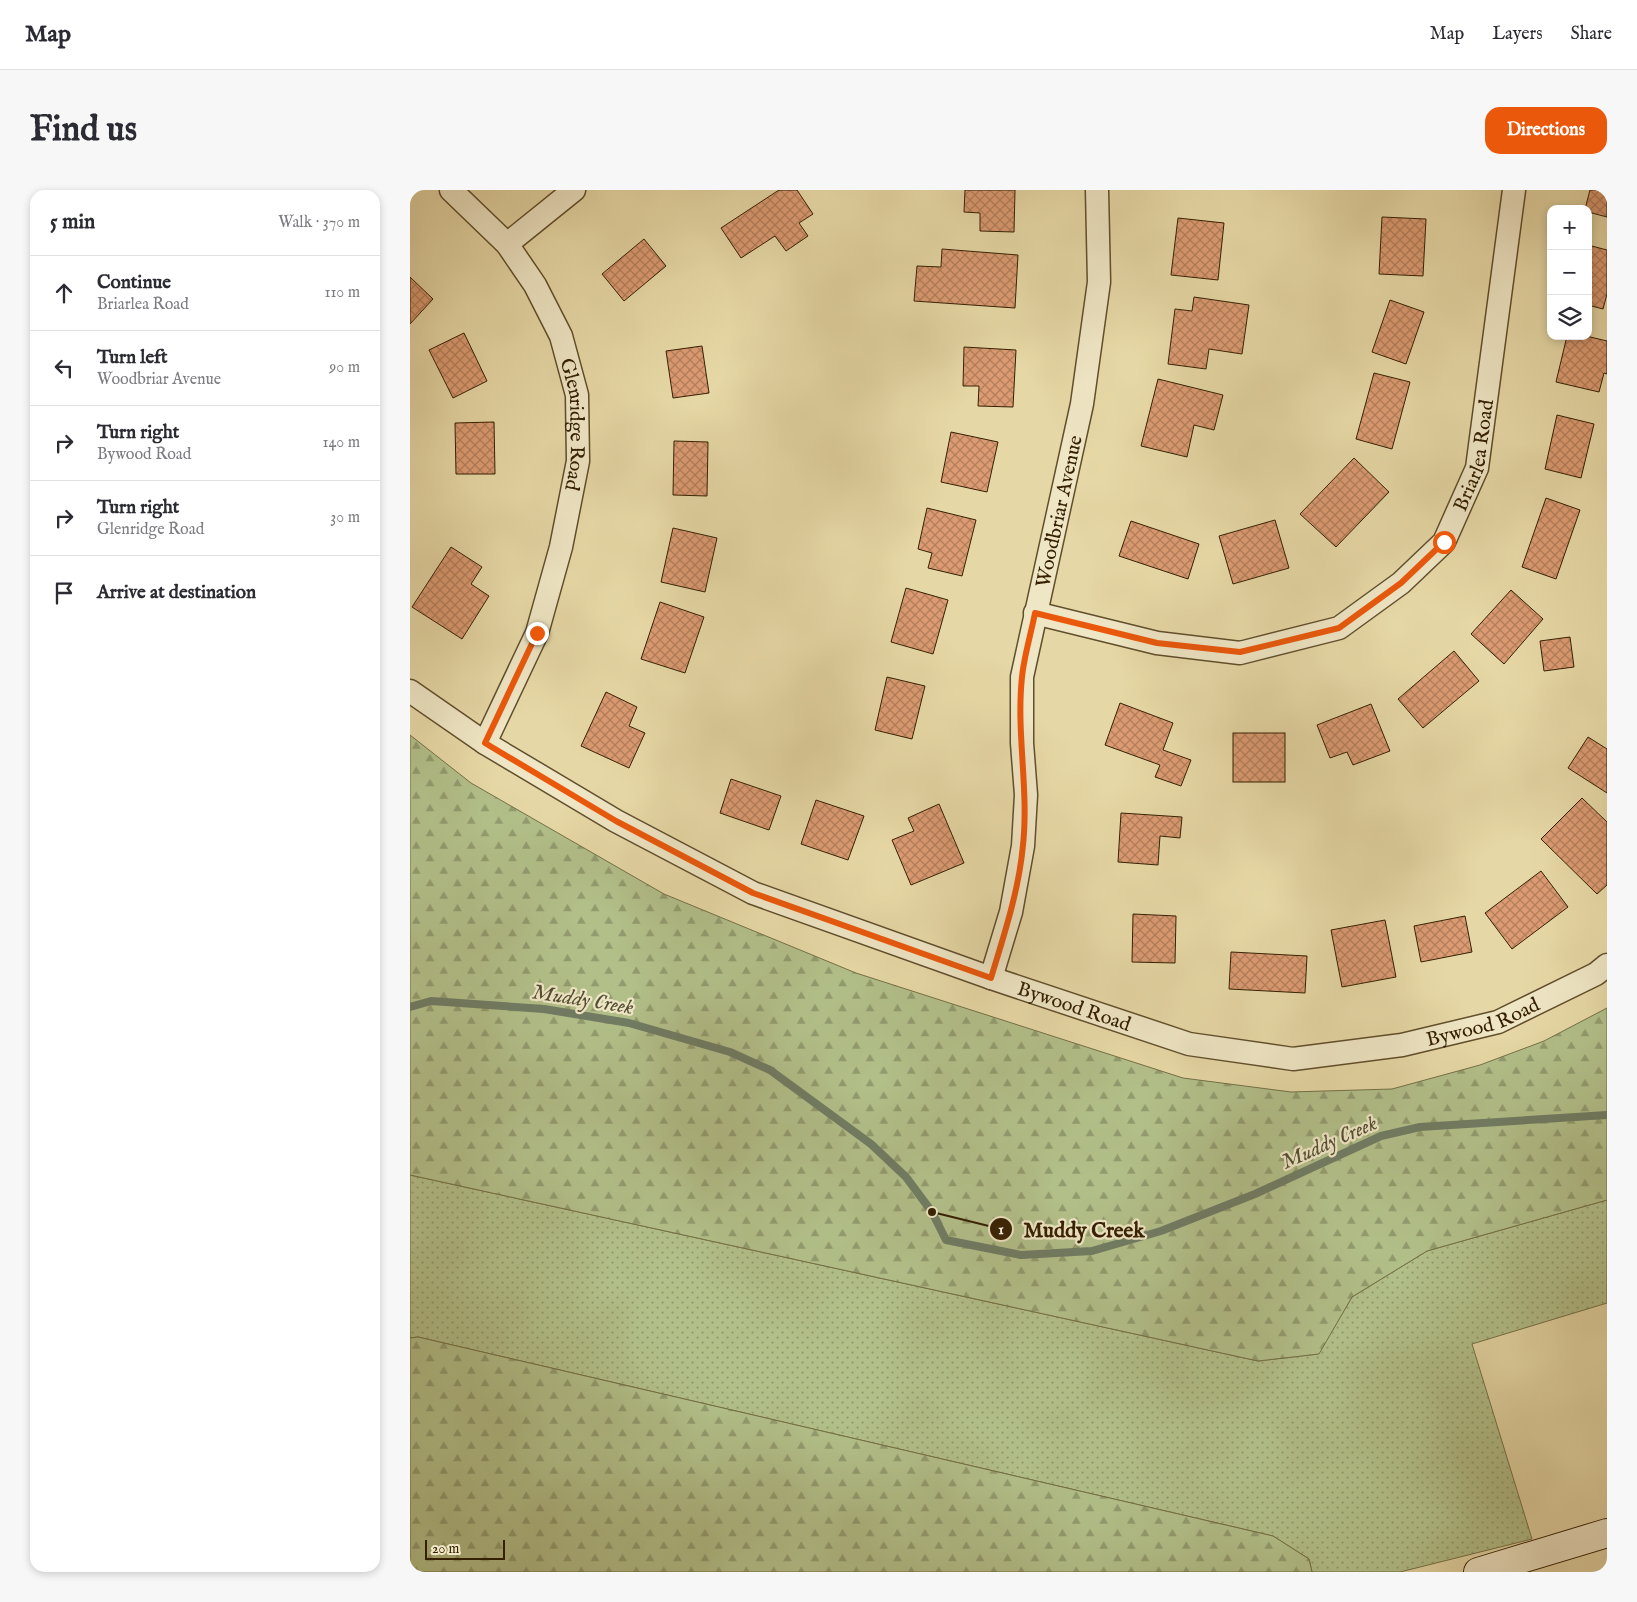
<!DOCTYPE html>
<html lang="en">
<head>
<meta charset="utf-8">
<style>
  :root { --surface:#fff; --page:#f7f7f7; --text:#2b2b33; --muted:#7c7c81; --line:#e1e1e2; --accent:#ea580c }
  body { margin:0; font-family:"IM FELL English",serif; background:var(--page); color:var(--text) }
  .controls { position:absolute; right:15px; top:15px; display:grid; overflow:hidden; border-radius:10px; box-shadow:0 2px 8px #0003 }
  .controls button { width:45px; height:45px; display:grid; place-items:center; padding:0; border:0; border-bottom:1px solid var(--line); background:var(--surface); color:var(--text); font:25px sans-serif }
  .scale { position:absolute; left:15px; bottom:12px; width:80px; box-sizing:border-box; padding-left:5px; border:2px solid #352002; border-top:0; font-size:14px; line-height:18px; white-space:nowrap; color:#352002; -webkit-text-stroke:4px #efe6c5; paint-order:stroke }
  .stop { position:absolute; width:15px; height:15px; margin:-11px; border:4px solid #ea580c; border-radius:50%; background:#fff }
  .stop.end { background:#ea580c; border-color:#fff; box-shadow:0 1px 5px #0008 }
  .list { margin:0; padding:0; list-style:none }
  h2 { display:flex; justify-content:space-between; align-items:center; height:65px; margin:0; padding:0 20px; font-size:21px }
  h2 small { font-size:16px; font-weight:400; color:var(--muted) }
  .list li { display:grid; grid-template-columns:32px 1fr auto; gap:15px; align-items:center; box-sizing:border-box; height:75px; padding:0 20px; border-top:1px solid var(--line) }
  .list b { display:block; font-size:19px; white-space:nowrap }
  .list p { margin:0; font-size:16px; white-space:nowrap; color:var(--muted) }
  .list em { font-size:16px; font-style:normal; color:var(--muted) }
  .icon { flex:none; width:28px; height:28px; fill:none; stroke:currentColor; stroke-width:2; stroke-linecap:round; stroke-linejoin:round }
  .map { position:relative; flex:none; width:1197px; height:1382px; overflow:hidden; border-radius:15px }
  header { display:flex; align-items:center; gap:30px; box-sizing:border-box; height:70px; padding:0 25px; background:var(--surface); border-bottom:1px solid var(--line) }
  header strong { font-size:24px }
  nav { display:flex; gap:28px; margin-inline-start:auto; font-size:18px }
  .intro { display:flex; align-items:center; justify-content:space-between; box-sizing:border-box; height:120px; padding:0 30px }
  h1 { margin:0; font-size:35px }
  .button { padding:12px 22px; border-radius:15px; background:var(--accent); color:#fff; font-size:18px; font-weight:700 }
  main { display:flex; gap:30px; padding:0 30px }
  aside { flex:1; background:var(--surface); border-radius:15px; box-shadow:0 2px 8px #0003 }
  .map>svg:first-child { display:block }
  .grass { fill:url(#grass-dots); stroke:#747046 }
  .forest { fill:url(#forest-firs); stroke:#747046 }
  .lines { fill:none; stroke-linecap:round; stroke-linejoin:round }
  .stream { stroke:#707c63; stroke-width:8 }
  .building { fill:url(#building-cross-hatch); stroke:#352002 }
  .street-casing { stroke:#614e2b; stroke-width:25 }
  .secondary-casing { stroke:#352002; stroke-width:30 }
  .street { stroke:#efe6c5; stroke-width:22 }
  .secondary { stroke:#efe6c5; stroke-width:28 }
  .route { stroke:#ea580c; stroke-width:6 }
  .labels { text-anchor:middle; stroke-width:4.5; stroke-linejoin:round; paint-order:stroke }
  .street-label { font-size:20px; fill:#352002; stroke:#efe6c5 }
  .water-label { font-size:21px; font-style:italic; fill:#524e33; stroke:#efe6c5 }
  .leader { fill:none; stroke:#352002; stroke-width:2 }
  .callout-dot { fill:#352002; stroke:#efe6c5; stroke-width:2 }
  .mark-label { font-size:15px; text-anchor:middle; font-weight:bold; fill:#fff }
  .callout-label { font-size:21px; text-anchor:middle; font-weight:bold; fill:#352002; stroke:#efe6c5; stroke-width:4.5; stroke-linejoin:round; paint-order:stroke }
</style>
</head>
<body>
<header>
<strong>Map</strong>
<nav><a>Map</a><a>Layers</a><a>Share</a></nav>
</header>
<div class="intro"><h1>Find us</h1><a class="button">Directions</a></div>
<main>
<aside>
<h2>5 min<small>Walk · 370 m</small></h2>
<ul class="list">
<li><svg class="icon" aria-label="ahead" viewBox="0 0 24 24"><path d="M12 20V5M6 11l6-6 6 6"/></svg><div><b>Continue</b><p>Briarlea Road</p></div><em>110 m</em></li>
<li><svg class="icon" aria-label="left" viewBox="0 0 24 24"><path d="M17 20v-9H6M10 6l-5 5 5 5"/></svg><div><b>Turn left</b><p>Woodbriar Avenue</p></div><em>90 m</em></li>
<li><svg class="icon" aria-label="right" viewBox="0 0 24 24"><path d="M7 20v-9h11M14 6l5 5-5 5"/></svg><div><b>Turn right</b><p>Bywood Road</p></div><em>140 m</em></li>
<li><svg class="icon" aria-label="right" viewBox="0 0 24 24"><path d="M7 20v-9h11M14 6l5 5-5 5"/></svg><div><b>Turn right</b><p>Glenridge Road</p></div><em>30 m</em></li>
<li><svg class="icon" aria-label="arrive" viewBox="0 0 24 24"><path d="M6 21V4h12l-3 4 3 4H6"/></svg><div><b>Arrive at destination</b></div></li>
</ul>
</aside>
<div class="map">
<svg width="1197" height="1382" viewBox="0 0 1197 1382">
  <defs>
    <pattern id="grass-dots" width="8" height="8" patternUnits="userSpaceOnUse" patternTransform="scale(1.25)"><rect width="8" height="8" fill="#b2bf89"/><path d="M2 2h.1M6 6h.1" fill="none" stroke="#929b6e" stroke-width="1.8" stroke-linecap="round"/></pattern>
    <pattern id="forest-firs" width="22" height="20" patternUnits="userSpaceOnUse" patternTransform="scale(1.25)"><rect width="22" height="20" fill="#b2bf89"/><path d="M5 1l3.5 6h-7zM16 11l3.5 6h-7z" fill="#929b6e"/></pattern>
    <pattern id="building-cross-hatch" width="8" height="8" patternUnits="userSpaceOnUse" patternTransform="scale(1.25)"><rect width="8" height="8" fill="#dc9b72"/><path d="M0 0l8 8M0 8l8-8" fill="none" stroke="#b37e5b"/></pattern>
  </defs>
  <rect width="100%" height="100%" fill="#e6d8a6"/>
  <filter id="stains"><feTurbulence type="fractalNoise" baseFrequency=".004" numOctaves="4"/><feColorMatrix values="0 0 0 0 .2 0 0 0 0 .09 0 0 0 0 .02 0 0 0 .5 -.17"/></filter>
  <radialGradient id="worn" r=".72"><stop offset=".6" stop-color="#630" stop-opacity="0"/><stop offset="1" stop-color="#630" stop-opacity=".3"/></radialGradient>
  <path class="grass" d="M0,985L848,1171L908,1164L942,1107L1017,1061L1197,1010V1113L1062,1154L1122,1349L990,1382H902L899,1369L863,1346L8,1147L0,1148Z"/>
  <g class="forest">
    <path d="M0,545L61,593L254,704L446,783L773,888L881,902L982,899L1070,875L1134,851L1197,818V1010L1017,1061L942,1107L909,1164L848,1171L0,985Z"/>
    <path d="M8,1147L863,1346L899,1369L902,1382H0V1148Z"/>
  </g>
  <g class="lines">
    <path class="stream" d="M0,817L21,811L134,819L219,833L320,862L360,880L461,954L496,987L522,1022L536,1050L611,1065L682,1061L751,1041L845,1004L971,946L1010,937L1197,925"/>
  </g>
  <g class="building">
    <path d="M369,0H387L403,24L389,33L398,46L376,61L365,46L331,68L311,38Z"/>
    <path d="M555,0H605L604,42L570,41V23L554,22Z"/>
    <path d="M1180,0H1197V27L1178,22V19H1175Z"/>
    <path d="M972,27L1016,29L1013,86L969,84Z"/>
    <path d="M768,28L814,33L808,90L761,85Z"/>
    <path d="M234,49L256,76L214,111L192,84Z"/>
    <path d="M1178,55L1197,60V104L1193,119L1178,115Z"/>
    <path d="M532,59L608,65L605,118L504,111L507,76L531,77Z"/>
    <path d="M0,87L23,109L0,134Z"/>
    <path d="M784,107L839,115L832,164L799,159L796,179L758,174L765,119L782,121Z"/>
    <path d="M980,110L1014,122L996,174L962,162Z"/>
    <path d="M54,143L77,191L43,208L19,160Z"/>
    <path d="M1157,146H1176L1197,151V184L1194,183L1189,202L1146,192Z"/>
    <path d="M292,156L299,203L263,208L256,161Z"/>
    <path d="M554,157L606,160L603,217L568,216L569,196H553Z"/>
    <path d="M964,183L1000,192L982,259L946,249Z"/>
    <path d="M748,189L813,205L804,240L784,235L777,267L731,256Z"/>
    <path d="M1147,225L1184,234L1171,288L1135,279Z"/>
    <path d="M84,232L85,284H46L45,233Z"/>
    <path d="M541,242L588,252L577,302L531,292Z"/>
    <path d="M264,251L298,252L297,306L263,305Z"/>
    <path d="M944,268L979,302L926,357L890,324Z"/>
    <path d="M1136,308L1170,320L1146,389L1112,377Z"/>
    <path d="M517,318L566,330L552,386L518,378L522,363L508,359Z"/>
    <path d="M865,330L879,378L823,394L809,346Z"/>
    <path d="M721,331L789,354L778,389L709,366Z"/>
    <path d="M263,338L307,348L295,402L251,392Z"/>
    <path d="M41,357L72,377L61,394L79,406L52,449L2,417Z"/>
    <path d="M496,398L538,410L523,464L481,452Z"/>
    <path d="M1101,400L1133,429L1094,474L1061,444Z"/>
    <path d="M250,412L294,427L275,483L231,469Z"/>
    <path d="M1160,447L1164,477L1134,481L1130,451Z"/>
    <path d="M1044,461L1069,491L1013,538L988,509Z"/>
    <path d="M477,487L515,496L502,549L465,540Z"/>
    <path d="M196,502L227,517L219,536L235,543L219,578L171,556Z"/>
    <path d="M710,513L763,533L753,560L781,570L771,596L745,587L750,575L695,555Z"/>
    <path d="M961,514L980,561L943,575L937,562L920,568L907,535Z"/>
    <rect x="823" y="543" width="52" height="49"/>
    <path d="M1178,547L1197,559V603L1158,578Z"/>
    <path d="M321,589L371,606L359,640L310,623Z"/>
    <path d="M1172,608L1197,632V695L1187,704L1131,649Z"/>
    <path d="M406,610L454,626L438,670L391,654Z"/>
    <path d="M529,614L554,673L501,695L482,650L504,641L498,628Z"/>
    <path d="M711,623L772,627L770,648L750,646L748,675L708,672Z"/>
    <path d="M1131,681L1158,717L1102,759L1075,723Z"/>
    <path d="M723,724L766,726L765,773L722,772Z"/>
    <path d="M1055,726L1062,762L1011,772L1004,736Z"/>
    <path d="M975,730L986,787L932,797L921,740Z"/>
    <path d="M821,762L897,766L895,803L819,799Z"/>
  </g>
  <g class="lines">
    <g class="street-casing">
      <g id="street">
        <path id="s1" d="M41,0L97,54L125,95L151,146L167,205L168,271L151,357L127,443L75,553"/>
        <path d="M97,54L164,0"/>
        <path id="s2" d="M625,423L747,453L830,463L929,438L991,393L1034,352L1067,278L1104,0"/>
        <path id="s3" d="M0,501L75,553L206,631L343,703L581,788L779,854L883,869L992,855L1088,832L1186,784L1197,775"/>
        <path id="s4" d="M581,788L601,722L613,656L616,605L612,553V487L672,214L689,92L687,0"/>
      </g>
    </g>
    <g class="secondary-casing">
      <path id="secondary" d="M1068,1382L1197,1343"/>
    </g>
    <use href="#street" class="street"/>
    <use href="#secondary" class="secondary"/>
  </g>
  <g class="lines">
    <path class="route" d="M127,443L75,553L206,631L343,703L581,788C594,745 609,700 613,655C619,599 606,543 612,487C614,466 621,444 625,423L747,453L830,462L929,438L991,393L1034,352"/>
  </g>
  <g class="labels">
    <g class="street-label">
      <text dy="7" stroke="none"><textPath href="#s1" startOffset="275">Glenridge Road</textPath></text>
      <text dy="7" stroke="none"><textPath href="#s2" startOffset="540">Briarlea Road</textPath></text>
      <text dy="7" stroke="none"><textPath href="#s4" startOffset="475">Woodbriar Avenue</textPath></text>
      <text dy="7" stroke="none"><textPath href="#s3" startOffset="739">Bywood Road</textPath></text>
      <text dy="7" stroke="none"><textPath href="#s3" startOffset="1159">Bywood Road</textPath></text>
    </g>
    <g class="water-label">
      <text transform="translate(173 809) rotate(9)" y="7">Muddy Creek</text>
      <text transform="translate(919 952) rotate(-24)" y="7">Muddy Creek</text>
    </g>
  </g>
  <path class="leader" d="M522 1022L591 1039"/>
  <g class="callout-dot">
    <circle cx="522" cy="1022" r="5"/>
    <circle cx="591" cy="1039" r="12"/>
  </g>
  <g class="mark-label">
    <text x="591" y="1044">1</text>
  </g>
  <g class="callout-label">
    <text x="674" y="1047">Muddy Creek</text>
  </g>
  <rect width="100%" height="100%" filter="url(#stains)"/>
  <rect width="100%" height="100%" fill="url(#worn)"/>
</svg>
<div class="controls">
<button>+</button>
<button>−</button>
<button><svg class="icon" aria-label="layers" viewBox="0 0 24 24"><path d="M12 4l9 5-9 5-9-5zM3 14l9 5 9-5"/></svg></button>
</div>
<div class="scale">20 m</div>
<div class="stop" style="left:1034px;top:352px"></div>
<div class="stop end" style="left:127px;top:443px"></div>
</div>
</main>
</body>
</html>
